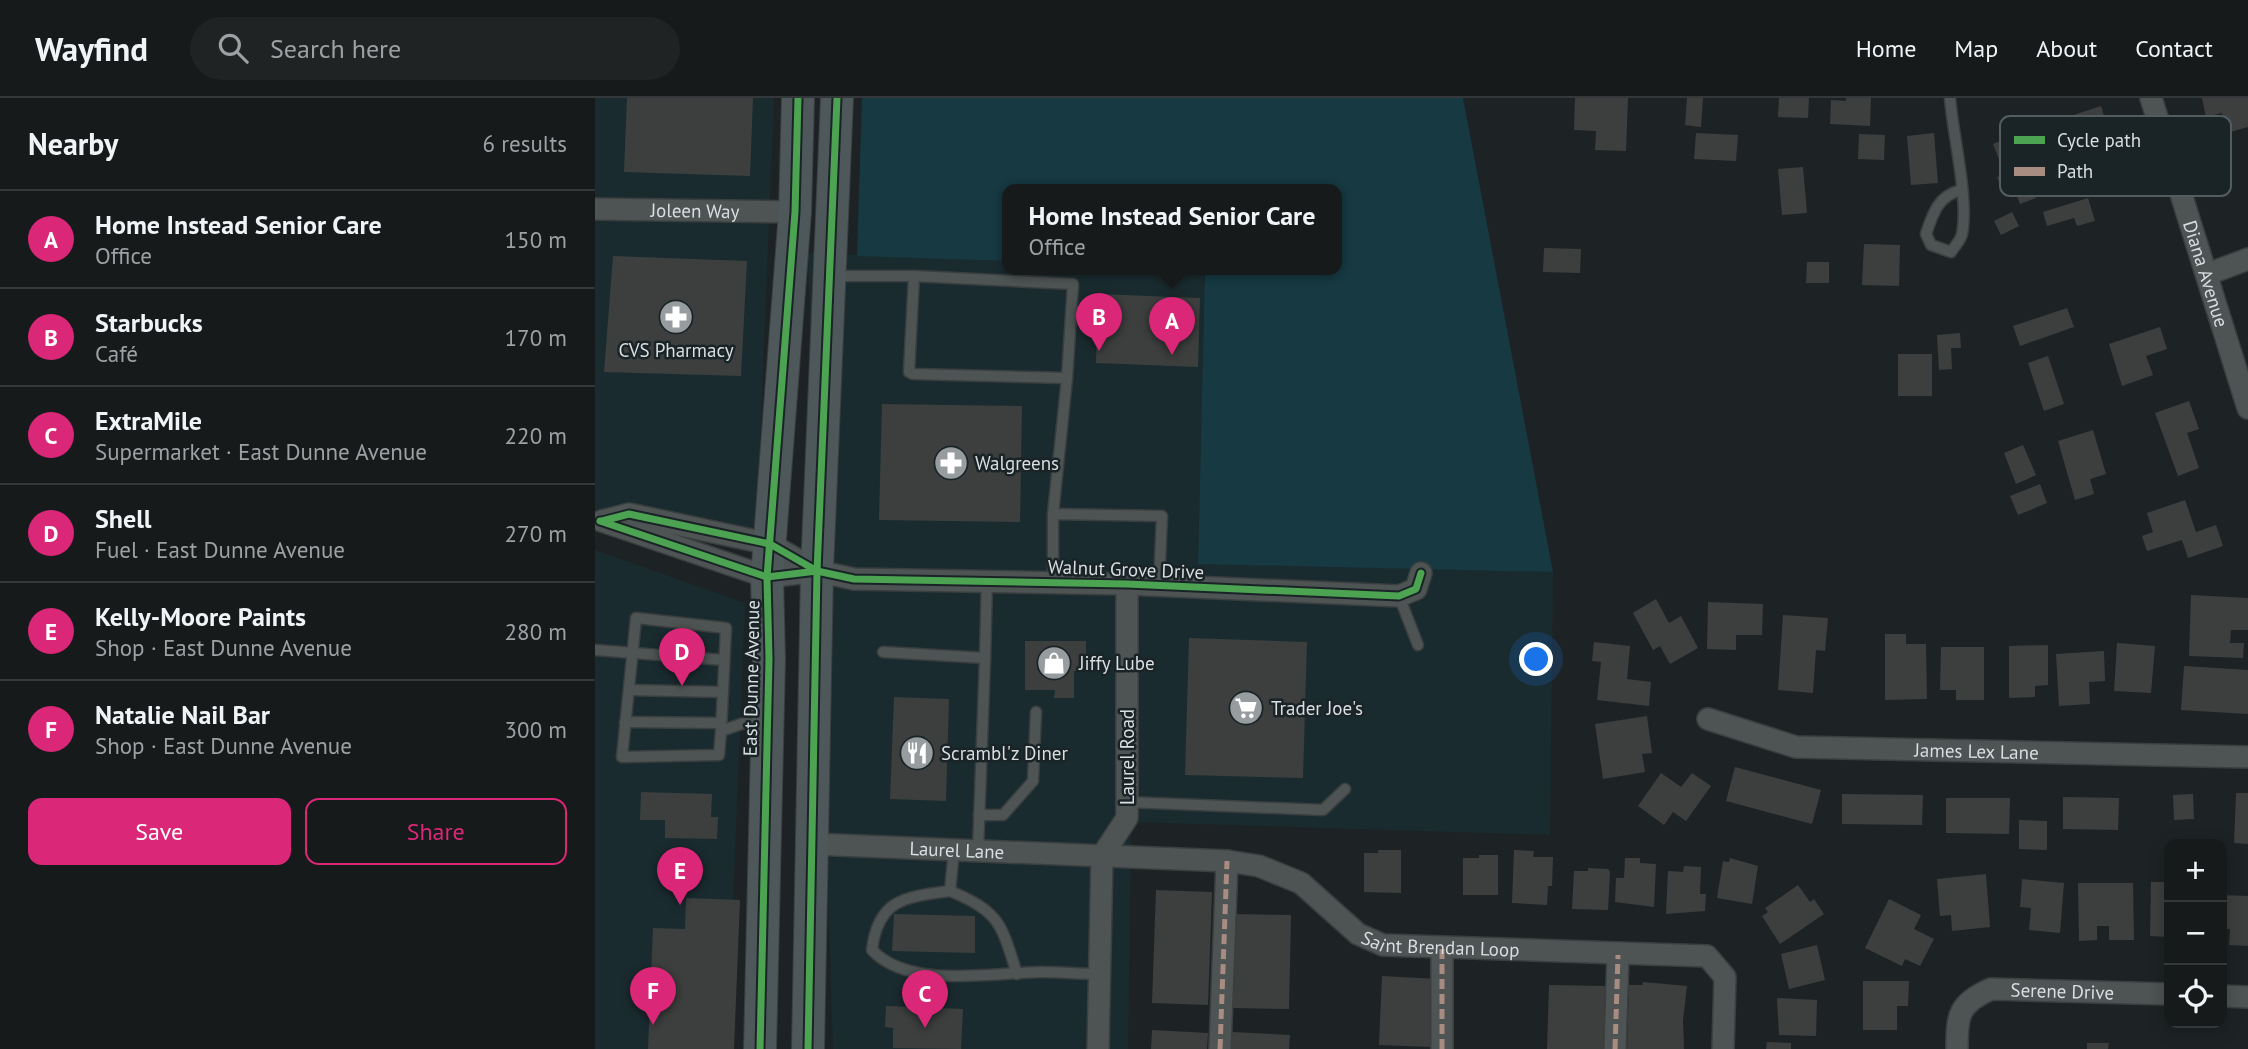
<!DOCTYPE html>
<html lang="en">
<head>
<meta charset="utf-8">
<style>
  :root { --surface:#161a1b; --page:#1f2324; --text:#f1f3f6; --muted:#9ea1a3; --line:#35383a; --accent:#db2777 }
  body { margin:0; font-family:"PT Sans",sans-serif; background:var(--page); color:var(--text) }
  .controls { position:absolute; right:21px; bottom:21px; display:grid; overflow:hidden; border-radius:14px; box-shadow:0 4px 18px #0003 }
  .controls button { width:63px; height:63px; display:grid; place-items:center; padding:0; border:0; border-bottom:2px solid var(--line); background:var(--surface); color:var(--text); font:35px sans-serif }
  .you { position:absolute; left:942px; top:562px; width:24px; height:24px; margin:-18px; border:5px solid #fff; border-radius:50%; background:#1a73e8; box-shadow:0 0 0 10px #1a73e833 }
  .badge { display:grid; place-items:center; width:46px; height:46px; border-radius:50%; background:var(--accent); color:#fff; font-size:23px; font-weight:700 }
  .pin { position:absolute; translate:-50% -58px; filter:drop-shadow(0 2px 4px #0008) }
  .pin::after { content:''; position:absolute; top:37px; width:24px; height:21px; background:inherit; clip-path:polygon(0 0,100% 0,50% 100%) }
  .popup { position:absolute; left:407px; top:86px; width:340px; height:91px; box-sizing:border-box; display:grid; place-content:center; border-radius:14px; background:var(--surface); filter:drop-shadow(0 2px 5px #0005); font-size:23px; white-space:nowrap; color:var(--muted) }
  .popup b { font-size:26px; color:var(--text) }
  .popup::after { content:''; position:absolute; left:50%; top:100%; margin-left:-14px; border:14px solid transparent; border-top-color:var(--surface) }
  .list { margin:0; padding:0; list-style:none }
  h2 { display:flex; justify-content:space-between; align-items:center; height:91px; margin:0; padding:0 28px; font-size:30px }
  h2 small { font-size:23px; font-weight:400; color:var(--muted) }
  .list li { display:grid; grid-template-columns:46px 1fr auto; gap:21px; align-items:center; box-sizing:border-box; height:98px; padding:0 28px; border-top:2px solid var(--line) }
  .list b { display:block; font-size:26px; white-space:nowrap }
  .list p { margin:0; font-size:23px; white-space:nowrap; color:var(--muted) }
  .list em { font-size:23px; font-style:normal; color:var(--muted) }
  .actions { display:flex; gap:14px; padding:21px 28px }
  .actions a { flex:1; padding:16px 0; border:2px solid var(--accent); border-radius:14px; text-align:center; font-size:24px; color:var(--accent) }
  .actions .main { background:var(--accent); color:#fff }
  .icon { flex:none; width:38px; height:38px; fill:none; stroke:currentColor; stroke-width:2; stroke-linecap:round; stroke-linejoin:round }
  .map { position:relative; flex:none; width:1653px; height:951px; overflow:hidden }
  header { display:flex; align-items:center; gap:42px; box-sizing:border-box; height:98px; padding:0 35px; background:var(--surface); border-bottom:2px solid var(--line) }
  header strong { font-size:33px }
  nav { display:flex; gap:38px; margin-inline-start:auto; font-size:24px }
  .search { width:490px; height:63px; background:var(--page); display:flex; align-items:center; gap:18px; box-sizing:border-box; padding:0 24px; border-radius:38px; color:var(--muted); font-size:26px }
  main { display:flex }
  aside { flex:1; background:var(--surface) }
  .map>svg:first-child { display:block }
  .built { fill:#1a2b2f }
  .green { fill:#163942 }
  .building { fill:#3c3f3e }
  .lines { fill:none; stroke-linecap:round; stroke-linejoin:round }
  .lane-casing { stroke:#3a3e3f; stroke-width:13 }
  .street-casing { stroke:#3a3e3f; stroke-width:24 }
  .secondary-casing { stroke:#3a3e3f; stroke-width:34 }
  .lane { stroke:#4e5354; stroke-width:10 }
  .street { stroke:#4e5354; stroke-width:21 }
  .secondary { stroke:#4e575a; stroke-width:32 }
  .quiet { stroke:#a88b81; stroke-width:5; stroke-dasharray:10 5; stroke-linecap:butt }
  .cycleway-casing { stroke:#1a2427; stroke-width:11 }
  .cycleway { stroke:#4ca352; stroke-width:7 }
  .labels { text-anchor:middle; stroke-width:5; stroke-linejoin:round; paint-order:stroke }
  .street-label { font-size:19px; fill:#d8dee1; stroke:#1a2427 }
  .poi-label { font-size:19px; fill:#d8dee1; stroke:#1a2427; text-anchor:start }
  .key { fill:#1a2427; stroke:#535c5f; stroke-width:2 }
  .key-label { font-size:19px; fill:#d8dee1 }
</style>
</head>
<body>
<header>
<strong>Wayfind</strong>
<div class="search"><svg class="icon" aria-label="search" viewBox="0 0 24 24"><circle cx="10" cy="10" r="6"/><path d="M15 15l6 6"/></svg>Search here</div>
<nav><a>Home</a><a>Map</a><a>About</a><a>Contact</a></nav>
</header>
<main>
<aside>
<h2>Nearby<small>6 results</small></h2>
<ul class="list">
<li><span class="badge">A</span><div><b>Home Instead Senior Care</b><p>Office</p></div><em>150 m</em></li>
<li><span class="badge">B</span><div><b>Starbucks</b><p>Café</p></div><em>170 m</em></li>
<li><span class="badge">C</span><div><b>ExtraMile</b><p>Supermarket · East Dunne Avenue</p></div><em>220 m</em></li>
<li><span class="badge">D</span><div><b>Shell</b><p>Fuel · East Dunne Avenue</p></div><em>270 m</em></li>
<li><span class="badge">E</span><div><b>Kelly-Moore Paints</b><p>Shop · East Dunne Avenue</p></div><em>280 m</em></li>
<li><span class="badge">F</span><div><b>Natalie Nail Bar</b><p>Shop · East Dunne Avenue</p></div><em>300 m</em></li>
</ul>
<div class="actions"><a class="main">Save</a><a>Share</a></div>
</aside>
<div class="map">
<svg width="1653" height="951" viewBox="0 0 1653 951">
  <rect width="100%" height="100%" fill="#1d2324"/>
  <g class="built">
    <path d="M0,0H179L161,446L0,418Z"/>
    <path d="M213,155L412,163V171H610L603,465L958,474L955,737L536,724L533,951H238Z"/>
    <path d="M0,452L150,505L132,951H0Z"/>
  </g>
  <path class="green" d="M267,0H868L958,474L603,466L610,171H742V91H412V163L262,158Z"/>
  <g class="building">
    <path d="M32,0H158L155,78L29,74Z"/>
    <path d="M980,0H1033L1031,53L1000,52L1001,33L979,32Z"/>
    <path d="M1092,0H1108L1106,29L1090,27Z"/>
    <path d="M1184,0H1214L1213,20L1183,19Z"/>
    <path d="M1251,0H1276L1275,28L1235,26L1236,2L1251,3Z"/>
    <path d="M1607,0H1653V29L1632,35L1627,15L1611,19Z"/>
    <path d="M1506,8L1514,34L1503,38L1511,65L1473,77L1457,24Z"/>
    <path d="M1101,35L1143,37L1141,63L1099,61Z"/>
    <path d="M1339,35L1343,85L1316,87L1312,38Z"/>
    <path d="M1264,36L1290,37L1289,62L1263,61Z"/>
    <path d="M1419,37L1429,60L1407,69L1398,46Z"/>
    <path d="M1208,69L1212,115L1187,117L1183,71Z"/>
    <path d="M1430,69L1441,100L1425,106L1420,93L1409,97L1402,79Z"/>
    <path d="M1493,100L1500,123L1482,128L1479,120L1452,128L1448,114Z"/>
    <path d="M1417,114L1424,128L1406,137L1399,123Z"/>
    <path d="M1269,146L1305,147L1304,188L1267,187Z"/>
    <path d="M949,150L986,151L985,175L948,174Z"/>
    <path d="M18,158L152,163L146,278L9,274Z"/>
    <path d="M1212,164H1234V185H1211Z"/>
    <path d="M503,196L605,200L603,269L501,265Z"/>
    <path d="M1472,210L1479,229L1425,248L1418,228Z"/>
    <path d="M1565,229L1572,251L1551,258L1558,277L1527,288L1514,246Z"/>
    <path d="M1365,235L1366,250H1356L1357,271L1344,272L1342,237Z"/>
    <rect x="1303" y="256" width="34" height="42"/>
    <path d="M1453,258L1469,306L1449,313L1433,265Z"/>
    <path d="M1594,303L1604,331L1592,335L1604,370L1583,378L1560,315Z"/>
    <path d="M287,306L427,308L425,424L284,422Z"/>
    <path d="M1498,332L1511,376L1495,381L1499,396L1480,402L1463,343Z"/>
    <path d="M1428,347L1441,377L1421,386L1409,355Z"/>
    <path d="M1445,386L1452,405L1423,417L1415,398Z"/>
    <path d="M1590,402L1601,434L1621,427L1628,448L1593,460L1587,442L1552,453L1547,438L1558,434L1552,415Z"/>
    <path d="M1596,497L1653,500V532H1636L1635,545H1649L1648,560L1594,558Z"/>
    <path d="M1061,501L1074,525L1086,518L1103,550L1075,566L1065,548L1058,552L1038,515Z"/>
    <path d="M1113,504L1168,506L1167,537H1141V552L1112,551Z"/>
    <path d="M1188,517L1233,520L1230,553L1221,552L1218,595L1183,592Z"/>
    <path d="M1290,536H1311V546H1331L1332,601L1290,602Z"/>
    <path d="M594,540L712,544L708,680L590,677Z"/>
    <path d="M430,543H491V572L479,573V600H459L460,592H430Z"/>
    <path d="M999,544L1035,548L1032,581L1056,584L1054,608L1002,602L1006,564L997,563Z"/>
    <path d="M1522,545L1560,548L1556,595L1519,593Z"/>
    <path d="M1453,547V587L1440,588V599L1414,600V548Z"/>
    <path d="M1346,549H1389V602H1361V592H1345Z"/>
    <path d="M1509,553L1510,583L1494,584L1495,606L1464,608L1461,556Z"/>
    <path d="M1589,568L1653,572V616L1586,612Z"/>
    <path d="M299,599L354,601L351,703L295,701Z"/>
    <path d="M1052,618L1057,655L1047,656L1050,674L1008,681L1000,626Z"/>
    <path d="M1140,669L1226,692L1217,726L1131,703Z"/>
    <path d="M1066,675L1086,689L1097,675L1116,688L1091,723L1078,714L1069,727L1043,708Z"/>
    <path d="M46,694L117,696L116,719H123L122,741L70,740V722H45Z"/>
    <path d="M1641,695H1653V746L1639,745Z"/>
    <path d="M1247,696L1328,697L1327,727L1247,726Z"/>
    <path d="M1598,696L1599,721L1579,722L1578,697Z"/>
    <path d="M1468,699L1524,700L1523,732L1468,731Z"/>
    <path d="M1351,700H1415L1414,736L1351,735Z"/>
    <path d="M1424,722L1452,723V752L1424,751Z"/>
    <path d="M783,752H806V795L769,794V755H783Z"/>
    <path d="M919,752L939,753L938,759H958L957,788H953L952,807L917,805Z"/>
    <path d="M884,757H903V797H868V760H884Z"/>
    <path d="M1030,760H1045V765L1061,766L1059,809L1020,804L1021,780H1029Z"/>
    <path d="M1135,760L1163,768L1157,806L1122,800L1128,763L1134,764Z"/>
    <path d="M1089,768L1106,769L1105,796H1111L1110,813L1071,816L1073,773L1088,774Z"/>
    <path d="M993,770L1013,771L1015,774L1013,812L977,811L979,773H993Z"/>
    <path d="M1391,776L1395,829L1357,833L1356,817L1345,818L1342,781Z"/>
    <path d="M1427,781L1469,785L1465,835L1434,832L1436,810L1425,809Z"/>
    <path d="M1556,784H1574V839L1555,838Z"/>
    <path d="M1483,785H1538L1539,842H1514V828H1502V842L1484,843Z"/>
    <path d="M1203,787L1215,804L1219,801L1229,816L1185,846L1167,818L1173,814L1170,810Z"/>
    <path d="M561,792L617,794L613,907L557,905Z"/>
    <path d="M1627,797L1653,798V848L1634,847L1635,831H1627Z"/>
    <path d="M91,800L145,802L139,951H53L58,830L90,831Z"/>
    <path d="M1294,801L1326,817L1319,831L1339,841L1325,868L1310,861L1307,868L1270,850Z"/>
    <path d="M299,816L380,818V855L297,853Z"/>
    <path d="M639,816L696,817L694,911L637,910Z"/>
    <path d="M1222,847L1230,882L1194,891L1186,856Z"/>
    <path d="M787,878L842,881L838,949L784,947Z"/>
    <path d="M1268,883H1314L1313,908H1302V932H1268Z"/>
    <path d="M1048,884L1092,888L1088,922L1089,951H1032L1034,887H1047Z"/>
    <path d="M954,887L1010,888V951H952Z"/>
    <path d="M1182,900L1222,902L1221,938L1184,937Z"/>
    <path d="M291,908L368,911L366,951L298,950V930L290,929Z"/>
    <path d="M557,932L613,935L612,951H556Z"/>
    <path d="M637,934L695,937L694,951H636Z"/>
    <path d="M1172,944L1196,945V951H1171Z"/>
    <path d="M1492,945H1514L1513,951H1492Z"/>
  </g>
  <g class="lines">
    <g class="lane-casing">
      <g id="lane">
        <path d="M1355,0C1358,38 1374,101 1367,136C1366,142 1359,149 1356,154L1336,147L1331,136C1338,115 1343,98 1366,92"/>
        <path d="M237,178H319L314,274L318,276L472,280L458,416"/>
        <path d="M319,178L478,186L472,280"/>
        <path d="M458,485V416L567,418L564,487"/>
        <path d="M804,498L823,547"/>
        <path d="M0,552L129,562"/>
        <path d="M288,554L390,560L383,753"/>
        <path d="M390,560L392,483"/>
        <path d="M34,592L128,594"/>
        <path d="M30,624L126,625"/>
        <path d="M126,633L124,657L27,659L41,520L131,530L126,633L149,625L169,627"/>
        <path d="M532,704L728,712L750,691"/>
        <path d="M384,717H408L438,683L441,614"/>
        <path d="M359,752L355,793C310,799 283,801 277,852C313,891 396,875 445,874C465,874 485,876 505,876"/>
        <path d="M355,793C405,814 406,825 422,876"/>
      </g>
    </g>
    <g class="street-casing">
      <g id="street">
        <path id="s1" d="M1556,0L1653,310"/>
        <path id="s2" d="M0,111L200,114"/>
        <path d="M1613,176L1653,161"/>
        <path d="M7,423L34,416L175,446L222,473L259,481L532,486L804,498L821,491L826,475"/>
        <path d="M7,423L172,479L222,473"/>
        <path id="s3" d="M1113,621L1201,649L1653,659"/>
        <path id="s4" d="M217,746L632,763L664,768L706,785L763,836L788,847L1112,858L1130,879L1128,951"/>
        <path d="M1627,898L1653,899"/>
        <path d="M503,951L507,758L532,720V486"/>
        <path d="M625,951L632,763"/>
        <path d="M847,951V851"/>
        <path d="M1020,951L1023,857"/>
        <path id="s5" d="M1362,951C1362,917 1363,906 1396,891L1574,896"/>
      </g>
    </g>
    <g class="secondary-casing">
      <g id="secondary">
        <path d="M165,951L174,561L172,479L200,114L203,0"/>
        <path d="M213,951L222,473L242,0"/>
      </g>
    </g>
    <use href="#lane" class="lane"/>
    <use href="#street" class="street"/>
    <use href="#secondary" class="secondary"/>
    <g class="quiet">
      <path d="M625,951L632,763"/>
      <path d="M847,951V851"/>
      <path d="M1020,951L1023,857"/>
    </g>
    <g class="cycleway-casing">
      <g id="cycleway">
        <path d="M5,423L172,479L222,473"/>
        <path d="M7,423L34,416L175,446L222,473L259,481L532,486L804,498L821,491L826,475"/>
        <path d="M165,951L174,561L172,479L200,114L203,0"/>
        <path d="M213,951L222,473L242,0"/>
      </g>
    </g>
    <use href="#cycleway" class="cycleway"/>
  </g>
  <defs>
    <g id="pharmacy-disc" transform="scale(1.75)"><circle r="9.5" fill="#979d9f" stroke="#1a2427"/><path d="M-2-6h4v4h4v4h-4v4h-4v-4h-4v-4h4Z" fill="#fff"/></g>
    <g id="shop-disc" transform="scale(1.75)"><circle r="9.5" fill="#979d9f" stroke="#1a2427"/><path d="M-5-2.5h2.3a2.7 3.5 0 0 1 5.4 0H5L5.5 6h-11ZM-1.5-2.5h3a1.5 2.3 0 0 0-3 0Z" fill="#fff"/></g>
    <g id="supermarket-disc" transform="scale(1.75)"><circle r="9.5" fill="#979d9f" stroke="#1a2427"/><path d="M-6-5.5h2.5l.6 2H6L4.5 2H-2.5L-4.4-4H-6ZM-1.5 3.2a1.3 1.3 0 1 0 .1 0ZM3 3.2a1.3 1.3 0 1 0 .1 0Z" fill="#fff"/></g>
    <g id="restaurant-disc" transform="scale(1.75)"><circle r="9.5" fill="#979d9f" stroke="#1a2427"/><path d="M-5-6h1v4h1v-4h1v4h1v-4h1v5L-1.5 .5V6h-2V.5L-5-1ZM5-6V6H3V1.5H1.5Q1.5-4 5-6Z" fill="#fff"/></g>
  </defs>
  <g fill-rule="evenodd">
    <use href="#pharmacy-disc" x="81" y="219"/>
    <use href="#pharmacy-disc" x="356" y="365"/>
    <use href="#shop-disc" x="459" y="565"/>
    <use href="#supermarket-disc" x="651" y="610"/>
    <use href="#restaurant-disc" x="322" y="655"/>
  </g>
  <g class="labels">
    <g class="street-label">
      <text dy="7" stroke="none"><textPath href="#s2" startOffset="100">Joleen Way</textPath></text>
      <text dy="7" stroke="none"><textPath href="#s1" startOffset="184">Diana Avenue</textPath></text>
      <text transform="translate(531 471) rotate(2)" y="7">Walnut Grove Drive</text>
      <text transform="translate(156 580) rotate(-89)" y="7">East Dunne Avenue</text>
      <text dy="7" stroke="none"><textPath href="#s3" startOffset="273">James Lex Lane</textPath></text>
      <text transform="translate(532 659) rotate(-90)" y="7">Laurel Road</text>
      <text dy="7" stroke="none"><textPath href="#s4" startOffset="145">Laurel Lane</textPath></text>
      <text dy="7" stroke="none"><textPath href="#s4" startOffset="654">Saint Brendan Loop</textPath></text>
      <text dy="7" stroke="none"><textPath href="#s5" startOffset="147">Serene Drive</textPath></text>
    </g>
    <g class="poi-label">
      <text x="81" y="259" text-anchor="middle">CVS Pharmacy</text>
      <text x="380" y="372">Walgreens</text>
      <text x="484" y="572">Jiffy Lube</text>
      <text x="676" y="617">Trader Joe's</text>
      <text x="346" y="662">Scrambl'z Diner</text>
    </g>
  </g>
  <rect x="1405" y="18" width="231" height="80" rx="10" class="key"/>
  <rect x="1419" y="38" width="31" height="8" fill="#4ca352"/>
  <rect x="1419" y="69" width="31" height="9" fill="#a88b81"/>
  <g class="key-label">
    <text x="1462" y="49">Cycle path</text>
    <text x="1462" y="80">Path</text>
  </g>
</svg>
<div class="controls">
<button>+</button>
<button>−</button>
<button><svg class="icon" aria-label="locate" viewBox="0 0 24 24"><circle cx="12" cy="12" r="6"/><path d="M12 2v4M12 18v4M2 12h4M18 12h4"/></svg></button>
</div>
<div class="you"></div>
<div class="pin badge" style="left:577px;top:257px">A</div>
<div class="popup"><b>Home Instead Senior Care</b>Office</div>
<div class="pin badge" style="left:504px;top:253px">B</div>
<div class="pin badge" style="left:330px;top:930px">C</div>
<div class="pin badge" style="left:87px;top:588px">D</div>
<div class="pin badge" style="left:85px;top:807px">E</div>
<div class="pin badge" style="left:58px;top:927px">F</div>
</div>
</main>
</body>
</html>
